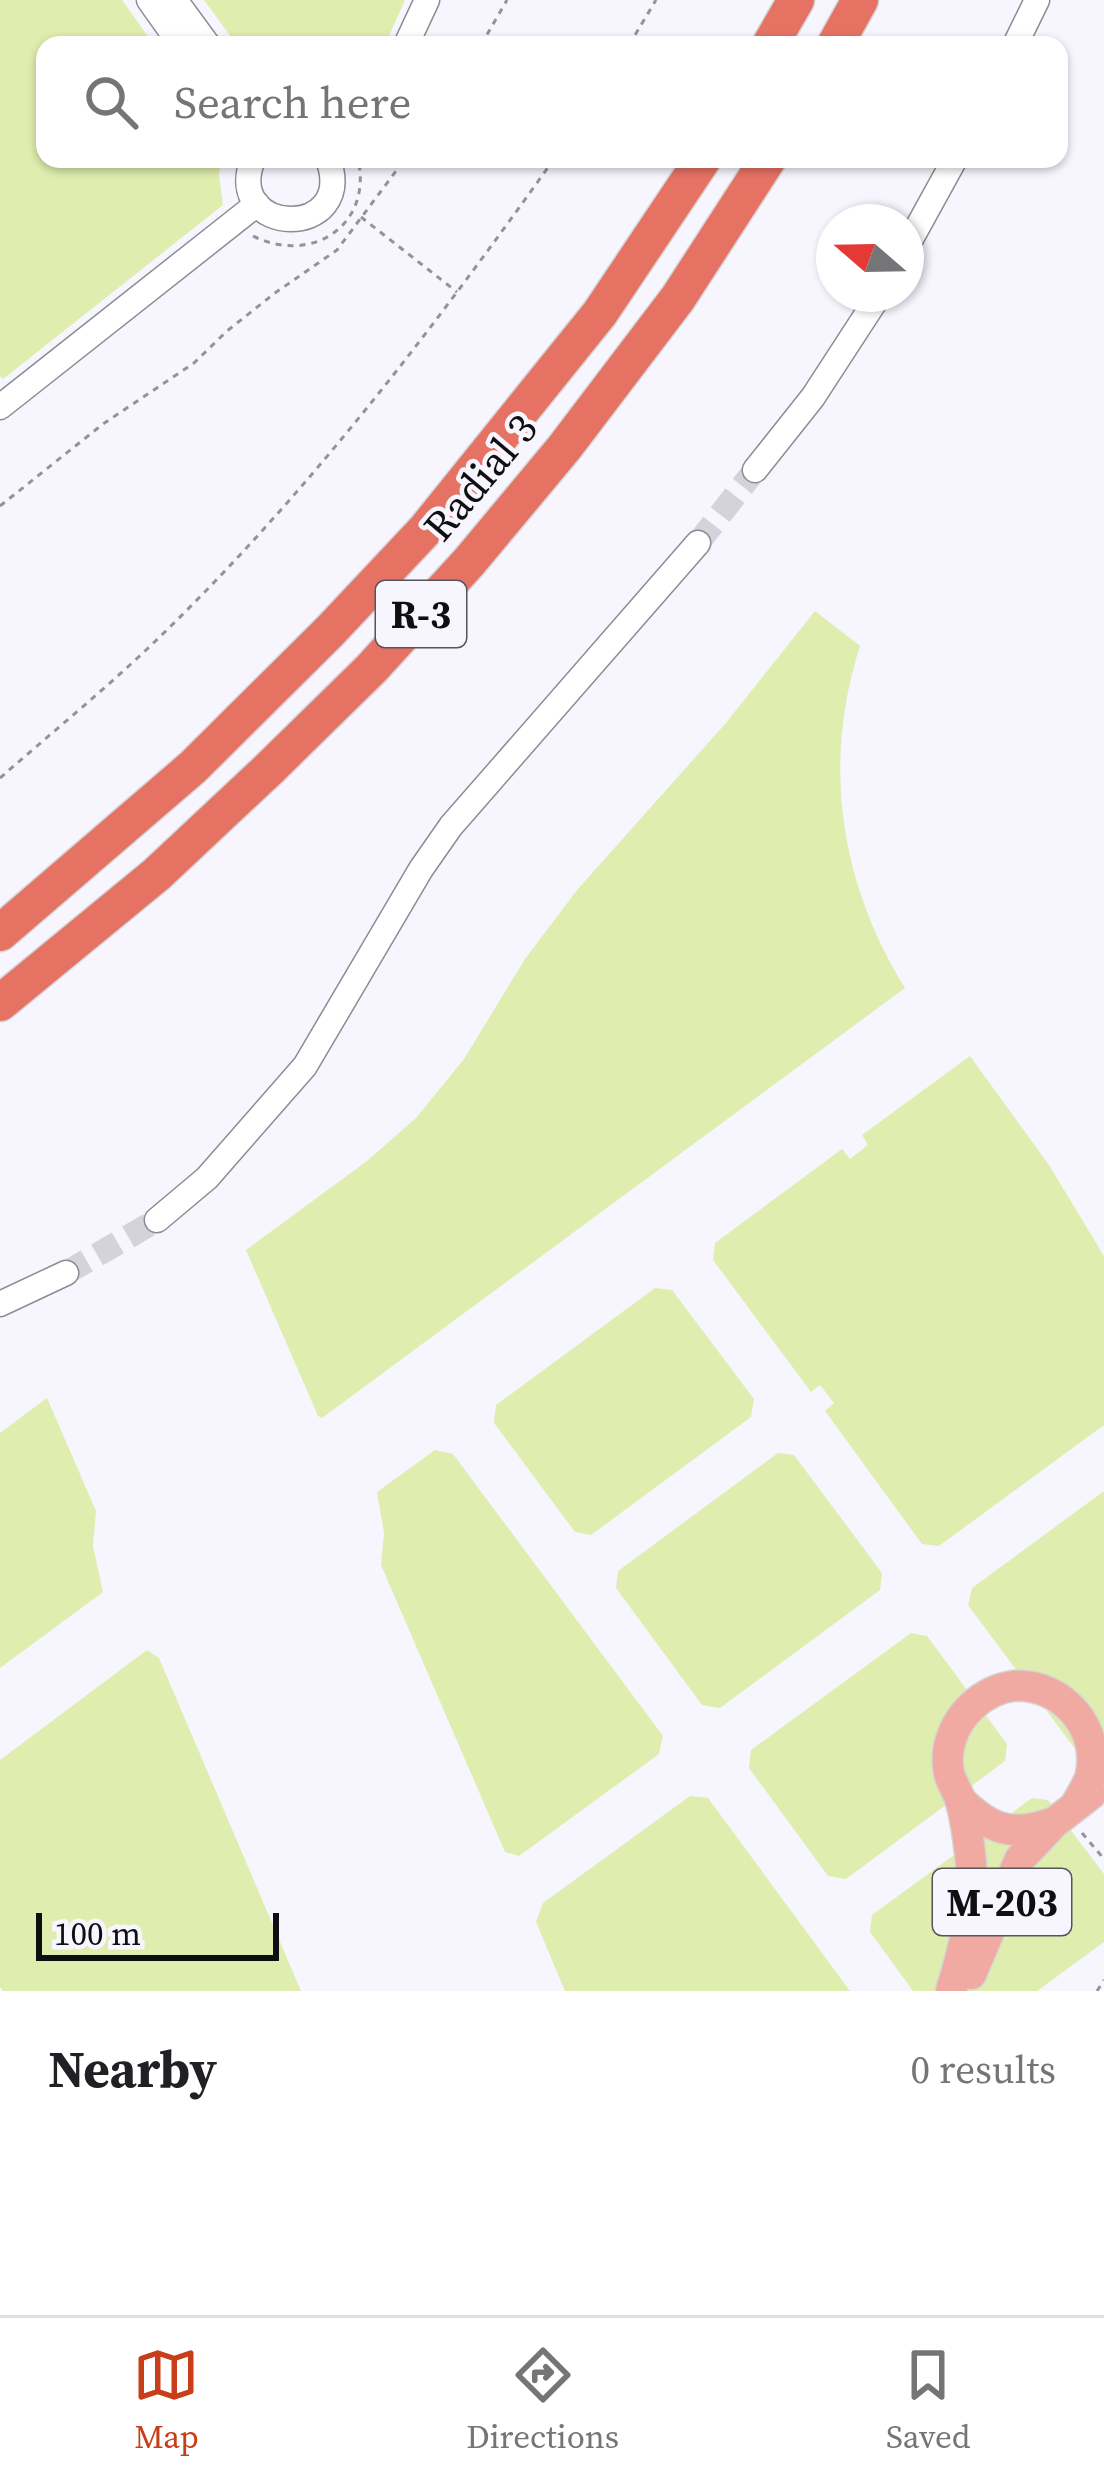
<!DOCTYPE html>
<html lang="en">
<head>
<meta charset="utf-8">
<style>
  :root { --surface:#fff; --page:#f6f6f6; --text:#202124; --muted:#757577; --line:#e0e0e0; --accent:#c73e18 }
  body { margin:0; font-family:"Source Serif 4",serif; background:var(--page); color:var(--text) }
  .compass { position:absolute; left:816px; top:204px; width:108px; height:108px; border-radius:50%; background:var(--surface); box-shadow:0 3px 9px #0004; rotate:290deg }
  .scale { position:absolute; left:36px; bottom:30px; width:243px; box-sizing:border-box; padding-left:12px; border:6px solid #0f0f11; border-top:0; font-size:33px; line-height:42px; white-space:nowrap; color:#0f0f11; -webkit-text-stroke:9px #f7f5fe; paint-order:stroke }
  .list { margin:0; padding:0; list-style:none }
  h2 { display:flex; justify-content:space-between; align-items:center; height:156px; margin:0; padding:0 48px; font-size:51px }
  h2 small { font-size:39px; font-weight:400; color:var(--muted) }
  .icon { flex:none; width:66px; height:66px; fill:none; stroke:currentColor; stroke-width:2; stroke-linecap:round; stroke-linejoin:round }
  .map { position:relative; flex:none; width:1104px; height:1991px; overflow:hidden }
  .search { position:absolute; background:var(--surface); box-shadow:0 3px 9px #0004; left:36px; right:36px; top:36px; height:132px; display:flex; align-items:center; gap:30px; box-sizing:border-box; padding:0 42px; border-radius:24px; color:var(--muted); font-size:45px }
  .sheet { height:324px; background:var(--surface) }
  nav { display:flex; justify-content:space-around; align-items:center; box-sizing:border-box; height:168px; border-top:3px solid var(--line); background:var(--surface); font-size:33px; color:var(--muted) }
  nav a { display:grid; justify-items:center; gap:6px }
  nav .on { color:var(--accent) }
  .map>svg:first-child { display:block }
  .green { fill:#dfeeae }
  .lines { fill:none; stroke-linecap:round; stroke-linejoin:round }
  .minor-tunnel { stroke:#d4d2da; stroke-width:24; stroke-dasharray:24 12; stroke-linecap:butt }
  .minor-casing { stroke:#8d8b93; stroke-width:27 }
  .major-casing { stroke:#d4d4d4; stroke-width:33 }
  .highway-casing { stroke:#d4d4d4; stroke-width:39 }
  .path { stroke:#95939a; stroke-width:3; stroke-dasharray:6 6; stroke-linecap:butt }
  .minor { stroke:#fff; stroke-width:24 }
  .major { stroke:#f0aaa2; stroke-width:30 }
  .highway { stroke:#e67264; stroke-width:36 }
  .labels { text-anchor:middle; stroke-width:9; stroke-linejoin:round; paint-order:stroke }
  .shield { fill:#f7f5fe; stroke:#555458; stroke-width:3 }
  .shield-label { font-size:39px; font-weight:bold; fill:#0f0f11 }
  .street-label { font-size:42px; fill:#0f0f11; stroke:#f7f5fe }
</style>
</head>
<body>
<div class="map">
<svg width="1104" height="1991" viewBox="0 0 1104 1991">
  <rect width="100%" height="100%" fill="#f7f5fe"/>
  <g class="green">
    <path d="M0,0H122L154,45H45V159H221L219,175L223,205L3,379L0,376Z"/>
    <path d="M204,0H405L385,45H237Z"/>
    <path d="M815,611L860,646C822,764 840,883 905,988L322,1418L318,1416L246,1250L367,1161L416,1118L464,1059L525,959L577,890L725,724Z"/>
    <path d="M970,1056L1049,1165L1104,1256V1425L939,1546L922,1544L825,1411L834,1403L820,1385L811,1392L713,1260L715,1243L842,1149L850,1159L868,1145L862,1135Z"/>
    <path d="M655,1288L672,1290L754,1399L751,1417L591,1535L575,1532L494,1423L496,1405Z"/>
    <path d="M47,1398L96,1511L93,1546L103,1592L0,1668V1433Z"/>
    <path d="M435,1450L453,1454L663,1736L659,1754L519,1856L505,1852L381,1565L384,1533L377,1492Z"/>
    <path d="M778,1453L794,1455L882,1573L880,1590L720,1708L702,1705L616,1588L618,1571Z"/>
    <path d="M1104,1491V1788L968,1605L972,1588Z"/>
    <path d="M911,1633L927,1636L1007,1744L1005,1761L846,1879L828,1876L749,1768L751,1750Z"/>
    <path d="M147,1650L159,1658L301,1991H3L0,1987V1760Z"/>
    <path d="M690,1796L708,1798L850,1991H565L536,1922L543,1903Z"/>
    <path d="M1032,1798L1048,1800L1104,1874V1942L1037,1991H913L870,1932L872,1915Z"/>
  </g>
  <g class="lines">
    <g class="minor-tunnel">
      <path d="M698,543L755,470"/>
      <path d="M66,1273L157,1220"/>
    </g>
    <g class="minor-casing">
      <g id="minor">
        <path d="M149,0L181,45"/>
        <path d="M175,0L208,45"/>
        <path d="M406,45L427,0"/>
        <path d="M1015,45L1037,0"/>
        <path d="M253,159C222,237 358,241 328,159"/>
        <path d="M906,248L955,159"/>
        <path d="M0,407L257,204"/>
        <path d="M755,470L813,397L880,294"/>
        <path d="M157,1220L207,1178L305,1066L421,869L451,826L698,543"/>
        <path d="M0,1304L66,1273"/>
      </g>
    </g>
    <g class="major-casing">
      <g id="major">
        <path d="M961,1801C991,1830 1012,1837 1052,1823"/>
        <path d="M971,1974L1020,1859L1055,1822L1091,1794"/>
        <path d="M951,1991C964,1949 974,1908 971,1863C969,1843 966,1818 960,1799C957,1790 951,1782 949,1773C944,1748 954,1723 972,1706C983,1696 998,1688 1013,1686C1062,1682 1103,1730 1090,1778C1087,1786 1081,1795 1077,1803"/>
      </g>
    </g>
    <g class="highway-casing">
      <g id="highway">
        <path d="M770,45L796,0"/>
        <path d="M835,45L860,0"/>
        <path d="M0,933L193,767L330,631L426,529L600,313L703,159"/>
        <path d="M0,1003L157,874L270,768L371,669L469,562L564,448L678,298L768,159"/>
      </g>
    </g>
    <g class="path">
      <path d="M481,45L507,0"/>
      <path d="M629,45L656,0"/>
      <path d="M361,217L457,292"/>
      <path d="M253,236C311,265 373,226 358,159"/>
      <path d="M0,506L103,424L194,363L227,331L275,293L337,250L405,159"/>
      <path d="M0,778C48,736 98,695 145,651C300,504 430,333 554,159"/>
      <path d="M1082,1833L1104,1859"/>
      <path d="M1097,1991L1104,1980"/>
    </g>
    <use href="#minor" class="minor"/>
    <use href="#major" class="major"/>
    <use href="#highway" class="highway"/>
  </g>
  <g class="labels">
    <g class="shield">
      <rect x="376" y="581" width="90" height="66" rx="9"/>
      <rect x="933" y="1869" width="138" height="66" rx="9"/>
    </g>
    <g class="shield-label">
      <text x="421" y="628">R-3</text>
      <text x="1002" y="1916">M-203</text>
    </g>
    <g class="street-label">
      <text transform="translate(480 477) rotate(-50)" y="15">Radial 3</text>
    </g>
  </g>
</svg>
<svg class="compass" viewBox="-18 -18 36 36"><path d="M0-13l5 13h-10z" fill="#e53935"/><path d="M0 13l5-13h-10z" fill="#757577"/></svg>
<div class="scale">100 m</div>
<div class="search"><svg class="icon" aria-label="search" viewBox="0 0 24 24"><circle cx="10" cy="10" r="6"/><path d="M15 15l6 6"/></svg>Search here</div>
</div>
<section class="sheet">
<h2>Nearby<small>0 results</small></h2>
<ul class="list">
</ul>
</section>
<nav>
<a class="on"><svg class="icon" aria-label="map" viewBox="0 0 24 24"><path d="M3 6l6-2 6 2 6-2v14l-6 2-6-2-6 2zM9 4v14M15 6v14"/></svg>Map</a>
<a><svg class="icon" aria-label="directions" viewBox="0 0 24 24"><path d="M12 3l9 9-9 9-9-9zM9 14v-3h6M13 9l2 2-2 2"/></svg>Directions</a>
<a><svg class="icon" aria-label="saved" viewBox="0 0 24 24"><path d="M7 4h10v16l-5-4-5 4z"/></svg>Saved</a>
</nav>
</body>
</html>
